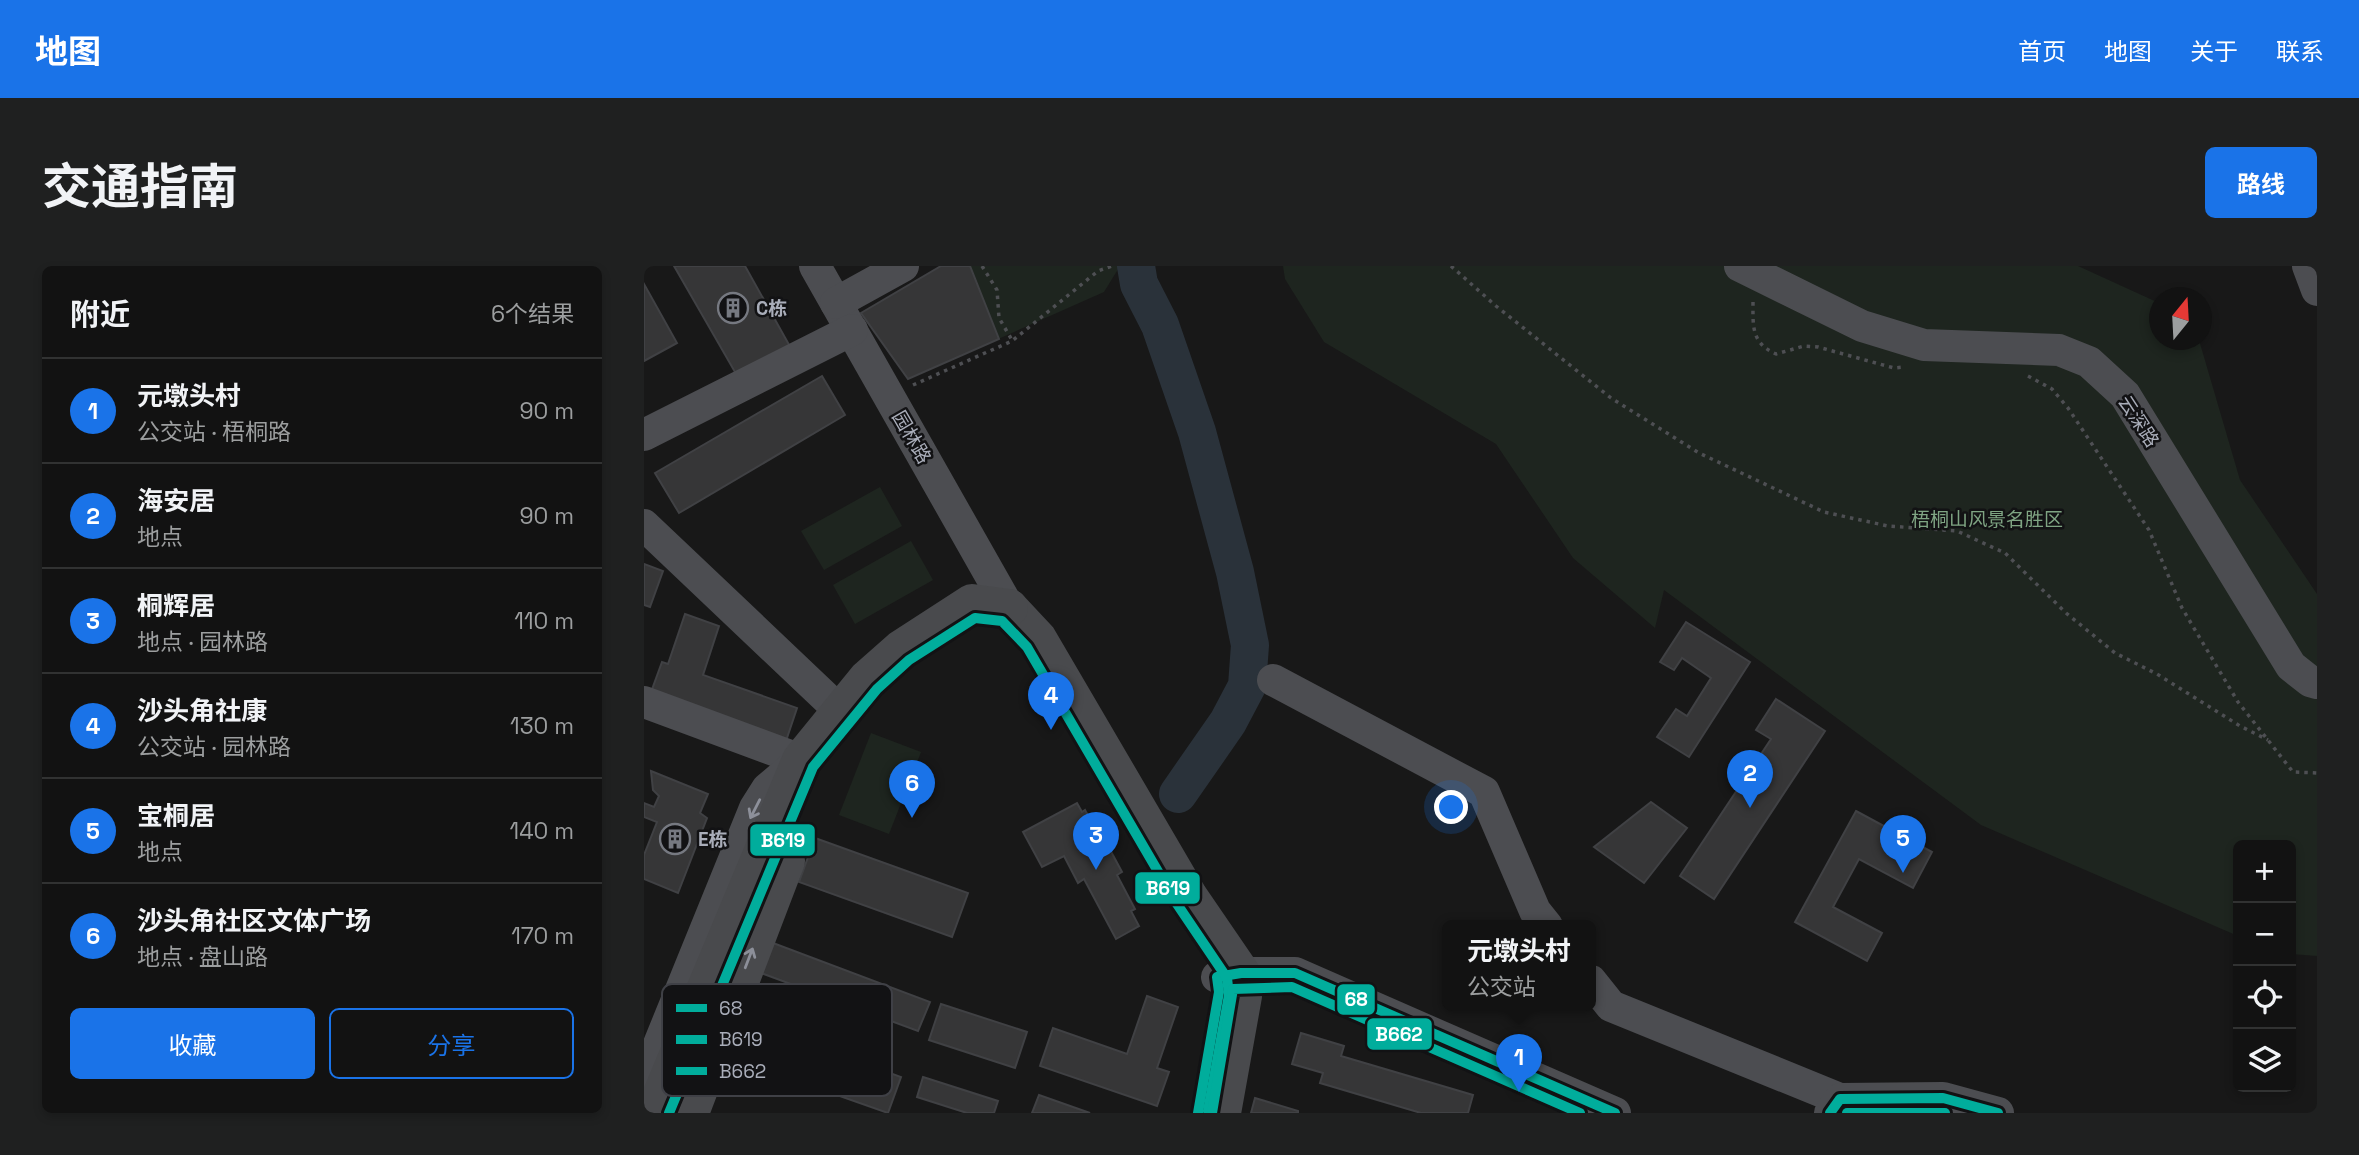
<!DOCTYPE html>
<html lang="zh">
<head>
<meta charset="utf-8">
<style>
  :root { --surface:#121212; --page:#1f2020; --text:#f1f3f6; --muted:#9c9e9f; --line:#313232; --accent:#1a73e8 }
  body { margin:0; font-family:"Space Grotesk","Noto Sans SC",sans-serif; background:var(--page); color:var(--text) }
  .controls { position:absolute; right:21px; bottom:21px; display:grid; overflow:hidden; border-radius:10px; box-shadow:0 4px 10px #0003 }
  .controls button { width:63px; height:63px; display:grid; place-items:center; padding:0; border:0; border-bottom:2px solid var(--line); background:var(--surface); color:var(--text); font:35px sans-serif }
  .compass { position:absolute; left:1505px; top:21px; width:63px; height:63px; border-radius:50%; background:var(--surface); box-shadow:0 4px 10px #0003; rotate:18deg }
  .you { position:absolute; left:808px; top:542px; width:24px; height:24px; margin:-18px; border:5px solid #fff; border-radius:50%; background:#1a73e8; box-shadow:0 0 0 10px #1a73e833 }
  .badge { display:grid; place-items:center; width:46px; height:46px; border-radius:50%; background:var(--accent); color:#fff; font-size:23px; font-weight:700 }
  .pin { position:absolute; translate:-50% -58px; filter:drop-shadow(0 2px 4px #0008) }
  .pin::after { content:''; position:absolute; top:37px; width:24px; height:21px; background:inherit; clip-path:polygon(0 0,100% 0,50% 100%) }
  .popup { position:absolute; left:798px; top:654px; width:154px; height:91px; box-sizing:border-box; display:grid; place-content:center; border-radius:10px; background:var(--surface); filter:drop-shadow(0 2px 5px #0005); font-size:23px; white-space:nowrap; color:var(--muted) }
  .popup b { font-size:26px; color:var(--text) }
  .popup::after { content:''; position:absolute; left:50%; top:100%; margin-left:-14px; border:14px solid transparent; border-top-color:var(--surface) }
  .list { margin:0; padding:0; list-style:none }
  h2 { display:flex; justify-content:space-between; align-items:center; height:91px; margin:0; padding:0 28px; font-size:30px }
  h2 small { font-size:23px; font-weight:400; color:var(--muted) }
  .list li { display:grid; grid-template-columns:46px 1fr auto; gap:21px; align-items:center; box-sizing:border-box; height:105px; padding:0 28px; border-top:2px solid var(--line) }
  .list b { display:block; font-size:26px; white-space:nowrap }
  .list p { margin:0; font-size:23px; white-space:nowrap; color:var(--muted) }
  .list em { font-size:23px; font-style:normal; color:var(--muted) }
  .actions { display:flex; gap:14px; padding:21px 28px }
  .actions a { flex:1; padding:16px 0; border:2px solid var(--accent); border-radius:10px; text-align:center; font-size:24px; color:var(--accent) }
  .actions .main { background:var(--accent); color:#fff }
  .icon { flex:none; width:38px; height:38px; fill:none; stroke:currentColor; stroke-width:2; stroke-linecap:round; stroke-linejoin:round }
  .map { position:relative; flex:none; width:1673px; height:847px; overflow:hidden; border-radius:10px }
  header { display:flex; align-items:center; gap:42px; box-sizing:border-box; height:98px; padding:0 35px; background:var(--accent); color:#fff }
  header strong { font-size:33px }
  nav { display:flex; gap:38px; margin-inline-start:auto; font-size:24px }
  .intro { display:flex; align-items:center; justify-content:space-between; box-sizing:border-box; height:168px; padding:0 42px }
  h1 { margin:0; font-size:49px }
  .button { padding:18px 32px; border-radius:10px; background:var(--accent); color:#fff; font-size:24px; font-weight:700 }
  main { display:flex; gap:42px; padding:0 42px }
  aside { flex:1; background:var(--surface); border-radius:10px; box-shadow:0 4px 10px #0003 }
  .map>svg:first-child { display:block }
  .green { fill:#1e251f }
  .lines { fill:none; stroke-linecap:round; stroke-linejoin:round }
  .river { stroke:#2a323a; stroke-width:38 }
  .building { fill:#363637; stroke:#404144; stroke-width:2 }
  .path { stroke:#4e4f53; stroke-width:3.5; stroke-dasharray:3.5 5; stroke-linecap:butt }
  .minor { stroke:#4c4d51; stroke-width:32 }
  .major { stroke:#494a4d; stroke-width:38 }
  .bus-1-casing { stroke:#121214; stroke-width:16 }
  .bus-2-casing { stroke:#121214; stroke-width:16 }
  .bus-3-casing { stroke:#121214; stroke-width:16 }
  .bus-1 { stroke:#01ad9c; stroke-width:10 }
  .bus-2 { stroke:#01ad9c; stroke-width:10 }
  .bus-3 { stroke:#01ad9c; stroke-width:10 }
  .oneway { stroke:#8d909a }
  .oneway2 { stroke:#8c8f99 }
  .labels { text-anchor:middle; stroke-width:5; stroke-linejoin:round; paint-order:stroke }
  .poi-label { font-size:19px; font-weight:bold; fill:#a9adb9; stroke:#121214; text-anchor:start }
  .street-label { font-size:19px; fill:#a9adb9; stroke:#121214 }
  .park-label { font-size:19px; fill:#7fa483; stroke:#121214 }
  .key { fill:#121214; stroke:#3f4046; stroke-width:2 }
  .key-label { font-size:19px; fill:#a9adb9 }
  .line-badge { stroke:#121214; stroke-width:2.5 }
  .badge-label { font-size:19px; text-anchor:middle; font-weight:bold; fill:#fff }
</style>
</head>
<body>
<header>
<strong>地图</strong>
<nav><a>首页</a><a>地图</a><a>关于</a><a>联系</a></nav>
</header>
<div class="intro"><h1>交通指南</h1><a class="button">路线</a></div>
<main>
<aside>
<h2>附近<small>6个结果</small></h2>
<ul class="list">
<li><span class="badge">1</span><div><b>元墩头村</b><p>公交站 · 梧桐路</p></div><em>90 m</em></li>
<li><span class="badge">2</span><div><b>海安居</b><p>地点</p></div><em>90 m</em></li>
<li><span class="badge">3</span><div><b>桐辉居</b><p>地点 · 园林路</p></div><em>110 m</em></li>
<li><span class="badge">4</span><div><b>沙头角社康</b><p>公交站 · 园林路</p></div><em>130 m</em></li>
<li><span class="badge">5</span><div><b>宝桐居</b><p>地点</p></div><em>140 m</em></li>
<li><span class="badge">6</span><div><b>沙头角社区文体广场</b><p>地点 · 盘山路</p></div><em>170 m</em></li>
</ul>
<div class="actions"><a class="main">收藏</a><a>分享</a></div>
</aside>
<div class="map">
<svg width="1673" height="847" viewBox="0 0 1673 847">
  <rect width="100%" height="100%" fill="#181818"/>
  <g class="green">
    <path d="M297,0H476L460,26L264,113L217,47Z"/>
    <path d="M639,0H1434L1515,37L1516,74H1555L1596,214L1673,328V690L1647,688V579H1594V670L1337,559L1020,324L1011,362L929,292L852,178L680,76L641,13Z"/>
    <path d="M236,221L258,260L180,304L157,265Z"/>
    <path d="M267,275L289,314L211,358L189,319Z"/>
    <path d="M227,467L277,486L245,568L195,549Z"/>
  </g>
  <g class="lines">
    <path class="river" d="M492,0L495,18L516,59L553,166L591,306L606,379L603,420L584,456L534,528"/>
  </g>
  <g class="building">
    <path d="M30,0H101L148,84L95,113Z"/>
    <path d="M297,0H326L355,73L264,113L217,47Z"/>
    <path d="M0,18L33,77L0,95Z"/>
    <path d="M178,110L201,149L35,247L11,207Z"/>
    <path d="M0,298L19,305L6,341L0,339Z"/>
    <path d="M41,348L75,360L59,409L153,442L142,475L6,429L18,396L24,398Z"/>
    <path d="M1042,356L1106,396L1045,491L1013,471L1032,443L1043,450L1067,412L1038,392L1030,404L1016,396Z"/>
    <path d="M1132,433L1181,465L1070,633L1036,610L1127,473L1112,464Z"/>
    <path d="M7,505L64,528L56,547L63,552L34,627L0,613V589L13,556L0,551V537L10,541L15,530L9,524Z"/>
    <path d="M1007,536L1043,562L1000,617L950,581Z"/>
    <path d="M433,537L438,546L441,544L453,566L449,568L458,584L464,580L478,606L473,609L491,643L487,645L495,660L472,673L440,613L434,617L420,590L398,601L379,566Z"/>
    <path d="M1212,545L1288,586L1269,622L1215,593L1189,641L1238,667L1223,695L1151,656Z"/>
    <path d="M171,572L324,627L308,671L155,616Z"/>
    <path d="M129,677L286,736L274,765L117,707Z"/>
    <path d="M503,730L534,741L513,802L525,806L513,840L396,800L409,762L483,788Z"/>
    <path d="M297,738L383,766L371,802L285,774Z"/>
    <path d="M99,746L189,778L186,785L257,811L244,847L150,814L153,807L86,783Z"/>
    <path d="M657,767L700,780L697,790L829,829L824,847H777L676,817L679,807L648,798Z"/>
    <path d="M279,811L354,835L350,847H323L273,831Z"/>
    <path d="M395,829L446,847H388Z"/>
    <path d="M611,832L654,845V847H607Z"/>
  </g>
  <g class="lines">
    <g class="path">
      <path d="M338,0L353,24L355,52L368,74"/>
      <path d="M807,0L852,40L967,132L1055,187L1180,246L1244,260L1313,265L1361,287L1422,347L1471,387L1513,408L1596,460L1624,474"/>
      <path d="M1109,36C1109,60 1107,77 1132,88L1160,80L1174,81L1250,102L1259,101"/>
      <path d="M1384,110L1408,123L1424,142L1505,264L1538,342L1594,436L1649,506L1673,507"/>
      <path d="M269,119L368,75L454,5L468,0"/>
    </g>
    <g class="minor">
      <path d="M171,0L365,342"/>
      <path d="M1096,0L1218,60L1280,79L1415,84L1445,96L1481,129L1647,400L1666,415L1673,417"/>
      <path d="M1664,0L1673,24"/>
      <path d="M192,37L259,0"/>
      <path d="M0,169L208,64"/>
      <path d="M0,259L196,445"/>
      <path d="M629,414L840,526L891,645L903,660"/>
      <path d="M0,436L157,494"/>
      <path d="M573,711L597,707H651L971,847"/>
      <path d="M947,715L967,740L1196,833"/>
      <path d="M0,815L111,542L123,523L157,494"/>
      <path d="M1186,847L1196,833L1299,832L1354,847"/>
    </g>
    <g class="major">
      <path d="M365,342L394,373L545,631L597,707L599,730L578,847"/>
      <path d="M10,847L157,494L223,413L257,383L328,337L365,342"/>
      <path d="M46,847L142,595"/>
    </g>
    <g class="bus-1-casing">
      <g id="bus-1">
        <path d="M554,847L575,726L573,711L597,707H651L971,847"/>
        <path d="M1186,847L1196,833L1299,832L1354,847"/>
      </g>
    </g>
    <g class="bus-2-casing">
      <path id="bus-2" d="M25,847L169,501L233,423L265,394L331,352L358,355L383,381L533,638L583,712L585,729L564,845"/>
    </g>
    <g class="bus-3-casing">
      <g id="bus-3">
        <path d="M568,847L589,723L648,721L936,847"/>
        <path d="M1203,847H1301"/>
      </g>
    </g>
    <use href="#bus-1" class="bus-1"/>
    <use href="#bus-2" class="bus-2"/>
    <use href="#bus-3" class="bus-3"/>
  </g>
  <defs><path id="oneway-shaft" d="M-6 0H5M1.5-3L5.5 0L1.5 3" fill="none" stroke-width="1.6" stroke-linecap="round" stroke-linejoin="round" transform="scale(1.75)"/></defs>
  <use class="oneway" href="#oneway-shaft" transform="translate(111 543) rotate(117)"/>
  <use class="oneway2" href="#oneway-shaft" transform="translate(105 692) rotate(-69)"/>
  <defs>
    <g id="building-ring" transform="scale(1.575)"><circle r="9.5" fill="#121214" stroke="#767981" stroke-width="1.5"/><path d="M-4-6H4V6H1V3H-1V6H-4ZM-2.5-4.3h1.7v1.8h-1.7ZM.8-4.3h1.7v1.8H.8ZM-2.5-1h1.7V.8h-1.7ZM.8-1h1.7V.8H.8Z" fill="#767981"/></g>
  </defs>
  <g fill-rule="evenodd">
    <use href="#building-ring" x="89" y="42"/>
    <use href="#building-ring" x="31" y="573"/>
  </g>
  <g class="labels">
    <g class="poi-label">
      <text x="112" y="49">C栋</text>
      <text x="54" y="580">E栋</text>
    </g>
    <g class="street-label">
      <text transform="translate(1495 155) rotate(57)" y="7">云深路</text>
      <text transform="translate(268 171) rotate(60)" y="7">园林路</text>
    </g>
    <g class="park-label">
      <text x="1343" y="260">梧桐山风景名胜区</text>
    </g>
  </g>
  <rect x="18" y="718" width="230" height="112" rx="10" class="key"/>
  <rect x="32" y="738" width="31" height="8" fill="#01ad9c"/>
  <rect x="32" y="769" width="31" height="9" fill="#01ad9c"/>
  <rect x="32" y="801" width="31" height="8" fill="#01ad9c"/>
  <g class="key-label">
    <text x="75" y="749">68</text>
    <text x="75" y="780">B619</text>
    <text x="75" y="812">B662</text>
  </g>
  <g class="line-badge">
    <rect x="105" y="557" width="67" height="34" rx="7" fill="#01ad9c"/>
    <rect x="490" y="605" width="67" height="34" rx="7" fill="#01ad9c"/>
    <rect x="692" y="717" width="40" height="33" rx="7" fill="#01ad9c"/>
    <rect x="722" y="751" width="67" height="34" rx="7" fill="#01ad9c"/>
  </g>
  <g class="badge-label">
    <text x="139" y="581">B619</text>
    <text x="524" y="629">B619</text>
    <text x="712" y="740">68</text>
    <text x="755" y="775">B662</text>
  </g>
</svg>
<div class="controls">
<button>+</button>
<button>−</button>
<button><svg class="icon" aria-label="locate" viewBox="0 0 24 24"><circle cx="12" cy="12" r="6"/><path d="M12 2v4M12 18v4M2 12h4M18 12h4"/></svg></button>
<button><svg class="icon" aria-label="layers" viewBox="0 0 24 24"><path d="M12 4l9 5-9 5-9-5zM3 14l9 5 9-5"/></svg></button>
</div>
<svg class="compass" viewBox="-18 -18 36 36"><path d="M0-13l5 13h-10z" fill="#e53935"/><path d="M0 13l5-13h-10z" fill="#9c9e9f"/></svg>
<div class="you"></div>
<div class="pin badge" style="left:875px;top:826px">1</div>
<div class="popup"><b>元墩头村</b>公交站</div>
<div class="pin badge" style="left:1106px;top:542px">2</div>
<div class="pin badge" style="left:452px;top:604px">3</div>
<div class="pin badge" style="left:407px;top:464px">4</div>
<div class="pin badge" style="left:1259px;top:607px">5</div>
<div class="pin badge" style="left:268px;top:552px">6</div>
</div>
</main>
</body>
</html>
